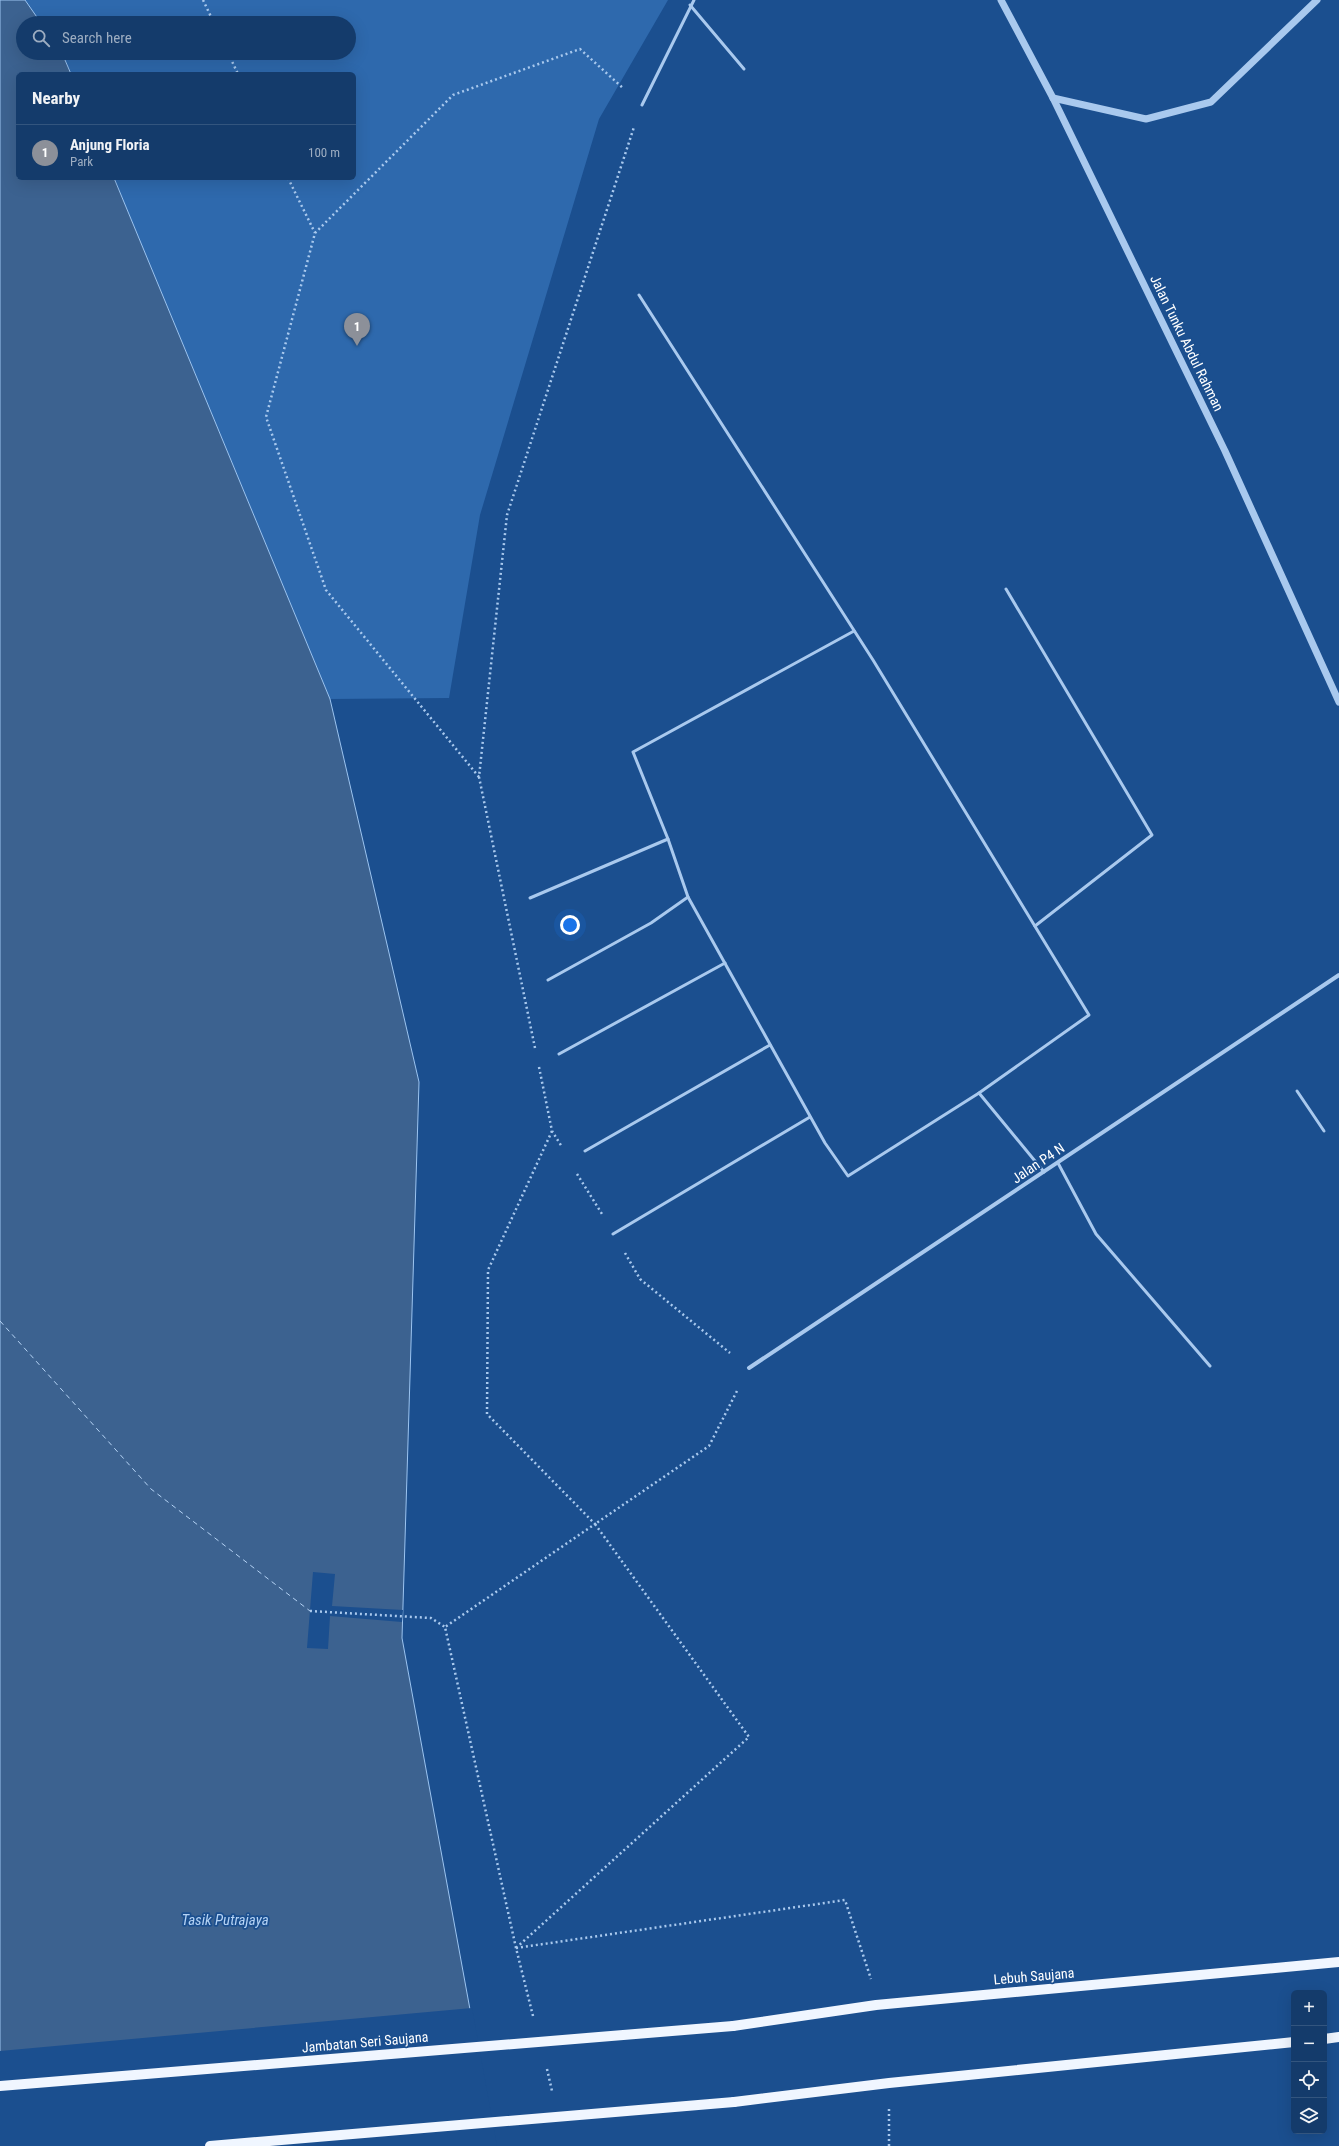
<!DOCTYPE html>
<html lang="en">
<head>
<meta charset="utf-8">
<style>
  :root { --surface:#143b6b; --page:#1d4271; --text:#f1f3f6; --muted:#9dadc1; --line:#33557e; --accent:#8c9099 }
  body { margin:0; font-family:"Roboto Condensed",sans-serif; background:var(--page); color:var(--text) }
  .controls { position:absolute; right:12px; bottom:12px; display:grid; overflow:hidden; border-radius:6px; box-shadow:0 4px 16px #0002 }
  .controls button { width:36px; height:36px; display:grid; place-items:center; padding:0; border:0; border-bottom:1px solid var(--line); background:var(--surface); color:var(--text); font:20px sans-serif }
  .you { position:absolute; left:570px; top:925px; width:14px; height:14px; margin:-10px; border:3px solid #fff; border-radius:50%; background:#1a73e8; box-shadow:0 0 0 6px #1a73e833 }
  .badge { display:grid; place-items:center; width:26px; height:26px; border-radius:50%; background:var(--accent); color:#fff; font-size:13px; font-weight:700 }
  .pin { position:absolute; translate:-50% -33px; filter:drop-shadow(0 1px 2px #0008) }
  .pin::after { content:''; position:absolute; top:21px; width:14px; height:12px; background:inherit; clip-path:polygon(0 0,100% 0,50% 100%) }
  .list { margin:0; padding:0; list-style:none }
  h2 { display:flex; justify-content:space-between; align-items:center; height:52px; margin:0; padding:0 16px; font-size:17px }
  h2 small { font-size:13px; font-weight:400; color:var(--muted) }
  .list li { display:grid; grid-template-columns:26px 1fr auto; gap:12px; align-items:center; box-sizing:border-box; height:56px; padding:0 16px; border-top:1px solid var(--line) }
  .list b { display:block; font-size:15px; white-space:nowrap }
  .list p { margin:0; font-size:13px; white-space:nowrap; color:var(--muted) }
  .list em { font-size:13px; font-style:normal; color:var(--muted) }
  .icon { flex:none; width:22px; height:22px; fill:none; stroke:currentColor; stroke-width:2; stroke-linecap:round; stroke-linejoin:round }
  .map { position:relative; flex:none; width:1339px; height:2146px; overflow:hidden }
  .search { position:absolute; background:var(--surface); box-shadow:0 4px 16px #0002; left:16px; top:16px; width:340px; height:44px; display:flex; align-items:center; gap:10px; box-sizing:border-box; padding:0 14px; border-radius:22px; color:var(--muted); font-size:15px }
  .panel { position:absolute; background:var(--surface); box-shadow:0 4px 16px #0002; left:16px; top:72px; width:340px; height:108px; border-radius:6px }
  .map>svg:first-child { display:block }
  .green { fill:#2e69ad }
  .water { fill:#3c6290; stroke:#9cc4f0 }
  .pier { fill:#1b4f8f }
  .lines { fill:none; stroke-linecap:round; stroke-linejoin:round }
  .ferry { stroke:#b5d3f5; stroke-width:1; stroke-dasharray:5 4; stroke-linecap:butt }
  .path { stroke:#a9c9ee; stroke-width:2.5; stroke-dasharray:2 3; stroke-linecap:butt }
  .service { stroke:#a9c9ee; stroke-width:3 }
  .minor { stroke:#a9c9ee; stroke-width:4 }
  .tertiary { stroke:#a9c9ee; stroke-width:7 }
  .primary { stroke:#f0f6ff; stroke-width:10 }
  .primary-bridge { stroke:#f0f6ff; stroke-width:10 }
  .labels { text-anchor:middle; stroke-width:3.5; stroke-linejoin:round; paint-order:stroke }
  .street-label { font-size:14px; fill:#fff; stroke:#1b4f8f }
  .water-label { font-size:15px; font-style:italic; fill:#b5d3f5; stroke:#1b4f8f }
</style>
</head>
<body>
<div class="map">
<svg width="1339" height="2146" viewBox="0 0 1339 2146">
  <rect width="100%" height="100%" fill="#1b4f8f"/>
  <path class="green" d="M25,0H668L599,119L480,515L449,698L330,699L114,178H354V74H71L62,53H349V23H41Z"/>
  <path class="water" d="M0,0H25L41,23H23V53H62L71,74H18V178H114L330,699L419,1082L402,1638L495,2146H0Z"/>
  <g class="pier">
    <path d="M313,1572L335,1574L332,1606L403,1610L402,1622L330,1616L328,1649L307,1648Z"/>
    <path d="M472,2008L497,2146H0V2051Z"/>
  </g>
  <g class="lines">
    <path class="ferry" d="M0,1321L151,1489L310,1611"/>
    <g class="path">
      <path d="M203,0L214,23"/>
      <path d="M228,53L238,74"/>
      <path d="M288,178L315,233"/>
      <path d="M479,777L326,590L266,417L315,233L453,95L580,49L624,89"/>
      <path d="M535,1048L479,777L507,515L634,127"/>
      <path d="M539,1067L552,1131L562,1147"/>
      <path d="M577,1174L602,1214"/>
      <path d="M625,1253L640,1279L730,1353"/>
      <path d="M310,1611L431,1618L445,1627"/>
      <path d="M516,1948L749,1737L595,1524L709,1446L738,1389"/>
      <path d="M516,1948L845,1900L871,1979"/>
      <path d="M533,2016L516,1948L445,1627L595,1524L487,1414L488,1270L552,1131"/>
      <path d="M547,2069L552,2091"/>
      <path d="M889,2146V2109"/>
    </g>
    <g class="service">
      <path d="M690,5L744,69"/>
      <path d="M642,105L694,0"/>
      <path d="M639,295L873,660L1089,1015L979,1093L848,1176L825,1143L688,897"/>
      <path d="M1006,589L1152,835L1035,926"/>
      <path d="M530,898L668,839"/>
      <path d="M548,980L651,923L688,897L668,839L633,752L854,631"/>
      <path d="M559,1054L725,963"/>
      <path d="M1297,1091L1324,1131"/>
      <path d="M979,1093L1044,1172"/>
      <path d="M585,1151L770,1045"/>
      <path d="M1058,1163L1096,1234L1210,1366"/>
      <path d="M613,1234L810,1117"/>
    </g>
    <path class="minor" d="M749,1368L1339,975"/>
    <g class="tertiary">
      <path d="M1001,0L1053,98L1225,451L1339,702"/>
      <path d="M1053,98L1146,119L1211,102L1317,0"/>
    </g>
    <g class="primary">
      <path d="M733,2026L876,2005L1339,1962"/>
      <path d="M1324,2039L1339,2037"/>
      <path d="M734,2102L889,2083L1294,2042"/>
    </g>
    <g class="primary-bridge">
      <path d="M0,2086L733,2026"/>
      <path d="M210,2146L734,2102"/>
    </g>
  </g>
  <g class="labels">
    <g class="street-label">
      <text transform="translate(1187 343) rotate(64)" y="5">Jalan Tunku Abdul Rahman</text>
      <text transform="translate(1038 1163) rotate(-34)" y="5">Jalan P4 N</text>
      <text transform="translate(1034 1976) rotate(-5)" y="5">Lebuh Saujana</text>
      <text transform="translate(365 2042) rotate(-5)" y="5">Jambatan Seri Saujana</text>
    </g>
    <g class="water-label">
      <text x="225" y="1925">Tasik Putrajaya</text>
    </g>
  </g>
</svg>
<div class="controls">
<button>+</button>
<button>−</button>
<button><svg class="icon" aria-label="locate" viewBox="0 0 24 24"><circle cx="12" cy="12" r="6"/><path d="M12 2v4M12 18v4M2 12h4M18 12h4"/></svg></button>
<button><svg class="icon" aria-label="layers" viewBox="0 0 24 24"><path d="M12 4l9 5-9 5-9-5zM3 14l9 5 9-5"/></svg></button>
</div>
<div class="you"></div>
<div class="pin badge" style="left:357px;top:346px">1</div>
<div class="search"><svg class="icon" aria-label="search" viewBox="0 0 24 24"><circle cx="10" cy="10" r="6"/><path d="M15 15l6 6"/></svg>Search here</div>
<section class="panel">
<h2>Nearby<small></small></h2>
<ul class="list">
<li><span class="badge">1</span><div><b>Anjung Floria</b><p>Park</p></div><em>100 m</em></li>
</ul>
</section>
</div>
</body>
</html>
